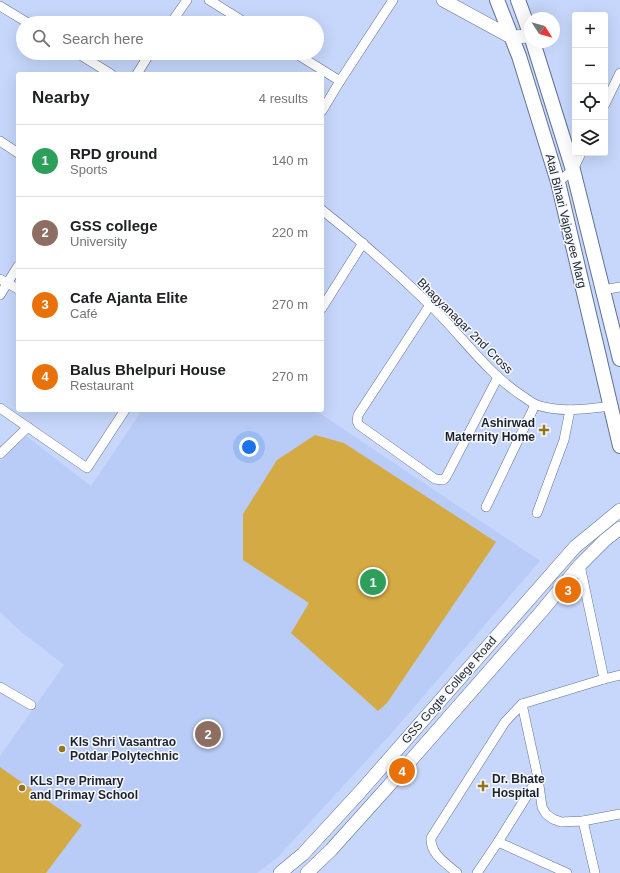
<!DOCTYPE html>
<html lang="en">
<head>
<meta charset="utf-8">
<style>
  :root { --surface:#fff; --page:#f2f2f2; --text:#202124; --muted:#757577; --line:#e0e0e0; --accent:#2563eb }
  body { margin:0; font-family:Arial,sans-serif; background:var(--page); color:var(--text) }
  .controls { position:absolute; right:12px; top:12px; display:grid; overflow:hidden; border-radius:4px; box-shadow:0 4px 16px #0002 }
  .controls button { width:36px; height:36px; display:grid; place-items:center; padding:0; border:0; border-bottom:1px solid var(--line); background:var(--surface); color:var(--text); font:20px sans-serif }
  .compass { position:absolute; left:524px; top:12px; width:36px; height:36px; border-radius:50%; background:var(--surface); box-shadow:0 4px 16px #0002; rotate:126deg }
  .you { position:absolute; left:249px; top:447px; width:14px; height:14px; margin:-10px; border:3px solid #fff; border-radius:50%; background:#1a73e8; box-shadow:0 0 0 6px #1a73e833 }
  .badge { display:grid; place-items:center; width:26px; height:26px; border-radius:50%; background:var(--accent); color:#fff; font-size:13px; font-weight:700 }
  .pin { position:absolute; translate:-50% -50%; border:2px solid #fff; box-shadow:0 1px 4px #0006 }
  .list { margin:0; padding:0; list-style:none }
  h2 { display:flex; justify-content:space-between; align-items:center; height:52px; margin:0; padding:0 16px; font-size:17px }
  h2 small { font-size:13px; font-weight:400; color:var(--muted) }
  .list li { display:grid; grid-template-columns:26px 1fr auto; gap:12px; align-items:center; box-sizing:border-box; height:72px; padding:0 16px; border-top:1px solid var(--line) }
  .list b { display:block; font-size:15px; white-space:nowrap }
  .list p { margin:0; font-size:13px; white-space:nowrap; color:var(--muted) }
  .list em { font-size:13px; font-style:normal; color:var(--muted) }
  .icon { flex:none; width:22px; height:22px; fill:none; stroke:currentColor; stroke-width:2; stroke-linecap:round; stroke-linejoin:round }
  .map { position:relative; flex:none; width:620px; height:873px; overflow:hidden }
  .search { position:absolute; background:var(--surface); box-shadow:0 4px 16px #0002; left:16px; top:16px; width:308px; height:44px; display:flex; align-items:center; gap:10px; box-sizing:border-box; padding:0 14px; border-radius:22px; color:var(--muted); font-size:15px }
  .panel { position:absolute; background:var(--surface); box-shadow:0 4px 16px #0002; left:16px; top:72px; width:308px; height:340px; border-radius:4px }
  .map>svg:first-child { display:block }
  .built { fill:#b9ccf7 }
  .green { fill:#d4aa45 }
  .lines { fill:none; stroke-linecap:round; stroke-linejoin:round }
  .street-casing { stroke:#637292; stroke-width:10 }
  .secondary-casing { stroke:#637292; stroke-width:14 }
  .primary-casing { stroke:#637292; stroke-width:16 }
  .street { stroke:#fff; stroke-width:9 }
  .secondary { stroke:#fff; stroke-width:13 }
  .primary { stroke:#fff; stroke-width:14 }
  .poi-dot { fill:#96741d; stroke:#f6f8fb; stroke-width:1.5 }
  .labels { text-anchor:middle; stroke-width:3; stroke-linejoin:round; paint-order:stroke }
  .street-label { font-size:12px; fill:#1b212e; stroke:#f6f8fb }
  .poi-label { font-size:12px; font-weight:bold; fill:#1b212e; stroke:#f6f8fb; text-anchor:start }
</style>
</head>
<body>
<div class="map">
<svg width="620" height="873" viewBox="0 0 620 873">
  <rect width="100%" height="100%" fill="#c6d7fb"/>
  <path class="built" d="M142,410H315L540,561L390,735L278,857L257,873H0V756L64,665L19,630L0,612V461L26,436L91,486Z"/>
  <g class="green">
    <path d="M315,435L344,443L496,542L387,703L378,711L291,633L309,603L243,560V514L277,460Z"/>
    <path d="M0,767L82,825L46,873H0Z"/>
  </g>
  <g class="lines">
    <g class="street-casing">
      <g id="street">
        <path d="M209,0L246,23"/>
        <path d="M0,6L28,23"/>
        <path d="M171,23L187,0"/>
        <path d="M77,53L111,74"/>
        <path d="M295,53L340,81"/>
        <path d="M137,74L150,53"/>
        <path d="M605,104L620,73"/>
        <path d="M322,111L340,81L393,0"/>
        <path d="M0,141L18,153"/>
        <path d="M558,182L573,170L581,153"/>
        <path d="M322,210C359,239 395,271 429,304C461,334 486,373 524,397C528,400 532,403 537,405C561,413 587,409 612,406"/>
        <path d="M0,279L18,289"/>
        <path d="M603,290L620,287"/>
        <path d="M0,295L18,266"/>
        <path d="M430,305L358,415L357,421L359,425L435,479L443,480L446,477L498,377"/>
        <path d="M322,308L363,243"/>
        <path d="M0,408L87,468L125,410"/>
        <path d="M0,454L28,427"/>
        <path d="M486,507L535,405"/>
        <path d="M537,513L564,440L570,410"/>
        <path d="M580,565L604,679"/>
        <path d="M0,687L31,705"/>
        <path d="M522,704L538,778L542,807L546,814L553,819L561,822L583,821L620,814"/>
        <path d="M583,821L595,873"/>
        <path d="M498,842L567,873"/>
        <path d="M457,873C446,863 430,854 431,838L505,722L522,704L604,679L620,675"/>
        <path d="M477,873L498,842L538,778"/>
      </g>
    </g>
    <g class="secondary-casing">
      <g id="secondary">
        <path d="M443,0L511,37L530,36"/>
        <path d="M280,873L303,854L360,792L575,547L620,510"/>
        <path d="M307,873L331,850L384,791L541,612L580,565L605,540L620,528"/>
      </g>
    </g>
    <g class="primary-casing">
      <g id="primary">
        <path d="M497,0L519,56L558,182L620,446"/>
        <path d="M518,0L530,33"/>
        <path d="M533,42L573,170L620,359"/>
      </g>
    </g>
    <use href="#street" class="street"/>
    <use href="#secondary" class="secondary"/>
    <use href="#primary" class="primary"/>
  </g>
  <g class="poi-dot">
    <path d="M542 424h4v4h4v4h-4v4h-4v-4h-4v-4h4z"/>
    <circle cx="62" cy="749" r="4"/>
    <path d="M481 780h4v4h4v4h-4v4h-4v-4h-4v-4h4z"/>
    <circle cx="22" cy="788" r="4"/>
  </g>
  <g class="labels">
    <g class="street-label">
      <text transform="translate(566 221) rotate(76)" y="4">Atal Bihari Vajpayee Marg</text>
      <text transform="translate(465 326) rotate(45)" y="4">Bhagyanagar 2nd Cross</text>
      <text transform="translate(449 690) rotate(-49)" y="4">GSS Gogte College Road</text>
    </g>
    <g class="poi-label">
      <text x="535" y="427" text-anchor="end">Ashirwad<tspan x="535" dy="14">Maternity Home</tspan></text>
      <text x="70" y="746">Kls Shri Vasantrao<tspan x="70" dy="14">Potdar Polytechnic</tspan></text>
      <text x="492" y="783">Dr. Bhate<tspan x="492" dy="14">Hospital</tspan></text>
      <text x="30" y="785">KLs Pre Primary<tspan x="30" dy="14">and Primay School</tspan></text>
    </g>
  </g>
</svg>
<div class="controls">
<button>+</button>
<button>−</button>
<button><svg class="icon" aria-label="locate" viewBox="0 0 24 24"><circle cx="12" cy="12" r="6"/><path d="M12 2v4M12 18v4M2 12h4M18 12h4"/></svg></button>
<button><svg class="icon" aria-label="layers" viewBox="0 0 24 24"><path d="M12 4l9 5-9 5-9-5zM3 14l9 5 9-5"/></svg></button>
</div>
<svg class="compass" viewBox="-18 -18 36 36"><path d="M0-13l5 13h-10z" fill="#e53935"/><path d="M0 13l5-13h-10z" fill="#757577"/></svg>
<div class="you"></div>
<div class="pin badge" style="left:373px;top:582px;background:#2e9e5b">1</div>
<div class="pin badge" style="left:208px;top:734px;background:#8d6e63">2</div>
<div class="pin badge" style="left:568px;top:590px;background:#e8710a">3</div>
<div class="pin badge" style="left:402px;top:771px;background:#e8710a">4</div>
<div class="search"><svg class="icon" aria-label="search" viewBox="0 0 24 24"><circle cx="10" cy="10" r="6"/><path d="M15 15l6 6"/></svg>Search here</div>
<section class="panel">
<h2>Nearby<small>4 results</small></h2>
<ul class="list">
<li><span class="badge" style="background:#2e9e5b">1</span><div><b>RPD ground</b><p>Sports</p></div><em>140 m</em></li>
<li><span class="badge" style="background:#8d6e63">2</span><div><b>GSS college</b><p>University</p></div><em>220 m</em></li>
<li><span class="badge" style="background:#e8710a">3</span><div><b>Cafe Ajanta Elite</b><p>Café</p></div><em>270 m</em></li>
<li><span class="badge" style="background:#e8710a">4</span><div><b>Balus Bhelpuri House</b><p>Restaurant</p></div><em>270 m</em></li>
</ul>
</section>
</div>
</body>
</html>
